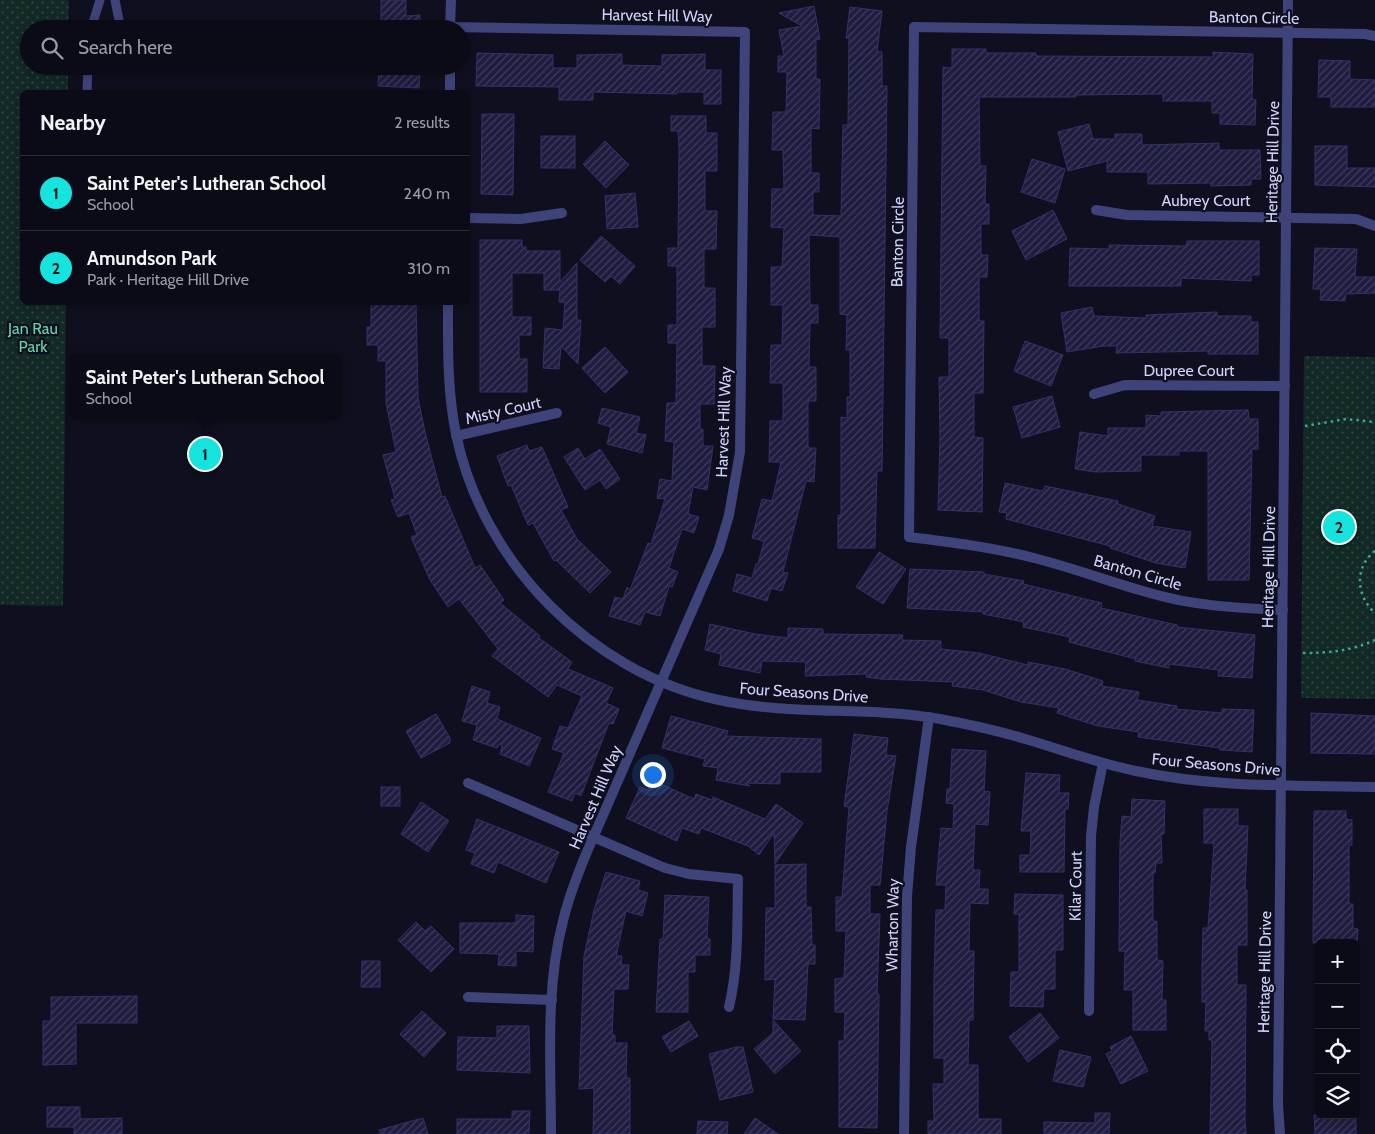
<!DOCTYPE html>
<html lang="en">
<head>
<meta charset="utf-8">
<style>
  :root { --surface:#0b0b17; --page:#141420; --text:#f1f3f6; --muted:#9a9ba1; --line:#2b2b36; --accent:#15e3dd }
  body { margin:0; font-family:Cabin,sans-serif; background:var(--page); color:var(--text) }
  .controls { position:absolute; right:15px; bottom:15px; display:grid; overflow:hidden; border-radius:8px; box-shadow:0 2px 8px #0003 }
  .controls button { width:45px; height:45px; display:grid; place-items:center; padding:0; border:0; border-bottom:1px solid var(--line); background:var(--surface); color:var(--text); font:25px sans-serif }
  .you { position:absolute; left:652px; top:774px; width:18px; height:18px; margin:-12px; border:4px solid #fff; border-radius:50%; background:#1a73e8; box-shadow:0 0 0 8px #1a73e833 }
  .badge { display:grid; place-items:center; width:32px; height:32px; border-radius:50%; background:var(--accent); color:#111; font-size:16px; font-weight:700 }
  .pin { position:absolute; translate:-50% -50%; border:2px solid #fff; box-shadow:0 1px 5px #0006 }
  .popup { position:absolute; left:69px; top:354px; width:272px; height:65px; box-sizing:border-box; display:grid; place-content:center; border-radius:8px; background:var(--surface); filter:drop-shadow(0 1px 4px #0005); font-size:16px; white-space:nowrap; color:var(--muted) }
  .popup b { font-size:19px; color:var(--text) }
  .popup::after { content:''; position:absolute; left:50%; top:100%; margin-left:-10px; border:10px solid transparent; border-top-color:var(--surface) }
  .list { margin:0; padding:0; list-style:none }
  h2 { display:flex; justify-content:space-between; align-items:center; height:65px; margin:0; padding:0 20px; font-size:21px }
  h2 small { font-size:16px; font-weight:400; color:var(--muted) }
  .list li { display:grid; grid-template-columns:32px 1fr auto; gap:15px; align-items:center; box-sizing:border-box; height:75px; padding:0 20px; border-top:1px solid var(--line) }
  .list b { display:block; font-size:19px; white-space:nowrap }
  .list p { margin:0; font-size:16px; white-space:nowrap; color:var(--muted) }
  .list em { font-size:16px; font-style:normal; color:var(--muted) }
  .icon { flex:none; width:28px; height:28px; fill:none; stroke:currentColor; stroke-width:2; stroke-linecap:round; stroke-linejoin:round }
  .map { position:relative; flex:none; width:1375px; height:1134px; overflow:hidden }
  .search { position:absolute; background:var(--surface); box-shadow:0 2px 8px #0003; left:20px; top:20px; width:450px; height:55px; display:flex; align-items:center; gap:12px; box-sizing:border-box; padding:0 18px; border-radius:28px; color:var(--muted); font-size:19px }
  .panel { position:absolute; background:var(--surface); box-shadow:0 2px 8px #0003; left:20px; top:90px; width:450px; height:215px; border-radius:8px }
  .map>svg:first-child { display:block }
  .grass { fill:url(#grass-dots) }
  .building { fill:url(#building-hatch); stroke:#343168 }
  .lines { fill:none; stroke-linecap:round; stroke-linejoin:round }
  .path { stroke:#39a792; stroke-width:2.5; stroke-dasharray:2.5 4; stroke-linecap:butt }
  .service { stroke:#3e437a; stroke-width:9 }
  .minor { stroke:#3e437a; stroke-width:10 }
  .tertiary { stroke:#3e437a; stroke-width:10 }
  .labels { text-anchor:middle; stroke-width:4.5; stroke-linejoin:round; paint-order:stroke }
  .street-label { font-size:16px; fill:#d1d2fb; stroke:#0f0f1f }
  .park-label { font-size:16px; fill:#64d4a9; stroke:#0f0f1f }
</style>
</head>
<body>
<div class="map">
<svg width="1375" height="1134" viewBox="0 0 1375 1134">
  <defs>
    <pattern id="grass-dots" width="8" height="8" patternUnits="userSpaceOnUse" patternTransform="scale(1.25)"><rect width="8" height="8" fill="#122925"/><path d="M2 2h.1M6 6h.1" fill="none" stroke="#334746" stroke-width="1.8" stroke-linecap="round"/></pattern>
    <pattern id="building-hatch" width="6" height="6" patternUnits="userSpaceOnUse" patternTransform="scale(1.25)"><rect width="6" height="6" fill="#1f1d3f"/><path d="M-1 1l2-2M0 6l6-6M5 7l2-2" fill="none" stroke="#3e3d5c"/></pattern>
  </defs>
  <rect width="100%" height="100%" fill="#0f0f1f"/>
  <g class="grass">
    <path d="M0,0H69L68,29H29V66H68V92H22V302L66,303L63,606L0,605Z"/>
    <path d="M1304,356L1375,357V699L1301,698Z"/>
  </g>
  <g class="building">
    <path d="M381,0H406V16L420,15V29H381Z"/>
    <path d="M814,6L820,39L816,40V79H820L819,129L811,128V173H819V192H813V215L841,216L843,125H848L849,38H846L850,7L882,11L877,51L882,52V86H887L882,471H877L875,548H838V515H841V417L847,418V397H850V350H846L847,315L840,314V237L809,235L810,305H818V323H810L809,367H816V401H808V448H816L814,482L806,481L783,572L788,573L782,591L771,588L767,601L733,591L737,574L752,578L756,564H758L764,541L752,538L762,499L772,501L781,462H769L770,421H783V383H770L771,345H782L783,305H771V267H782L784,228L771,227L772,189H784L783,150H772L773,112H786L787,72H778V56H784L779,30L802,26L779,13Z"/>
    <path d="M952,49H986V53H1036V56L1213,57V52L1253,54L1252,99L1256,100L1255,125L1220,124V113H1212V101H1163V94L1076,95V97H979L980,166H986L985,204H989V224H981V255H988L987,277H979V321H984L983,393H974V437L983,438L982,512L938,510L940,437L939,377H949V338H940L943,67L952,68Z"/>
    <path d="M477,53L553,55V68H577V55L622,54V65L662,66V55L705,54V70H721V104H704V92H677V94L593,92V100H559V87L476,86Z"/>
    <path d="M1319,60L1350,61V79L1375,80V107H1331V97H1318Z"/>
    <path d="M379,66H404V71L420,72L419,88L378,86Z"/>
    <path d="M482,114H514L513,195L481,194Z"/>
    <path d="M671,116H706V133H717V171H705V211H717L716,249H704V288H715V327H702V366H715L714,404H700V429H703V446H713L707,490L693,487L688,514L699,517L694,533L682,529L669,568L678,572L672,587L669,586L660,616L645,612L640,625L609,616L615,597L623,599L627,587L630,590L648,543L651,544L665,499L657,498L660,479L672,481L674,442L665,441L667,403H676L677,343H668V325H677V266H668V248H678L679,149L678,131H671Z"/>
    <path d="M1089,124L1093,139H1115V134H1142V145L1219,143V150H1260L1261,179H1251V185L1211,186V183L1148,184V172H1107V161L1068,171L1058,132Z"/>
    <rect x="541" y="136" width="34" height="32"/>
    <path d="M605,141L629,165L606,188L583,164Z"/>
    <path d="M1315,146H1347V168H1375V187L1315,185Z"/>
    <path d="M1032,159L1065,169L1055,203L1021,192Z"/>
    <path d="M635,193L638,227L607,229L605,196Z"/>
    <path d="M1053,210L1067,239L1026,260L1012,231Z"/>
    <path d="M601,236L635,266L620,284L611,276L605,282L580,260Z"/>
    <path d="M480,240H522V247H526V251H560V282L577,263V320H581L578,364L561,346L559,369L543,368L545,328L563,330L565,302H559L560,290H544V273H512V317H531V335H519V359H527V392H480Z"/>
    <path d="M1187,241H1259V275H1251V281L1181,278V286H1069L1070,248L1109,249V245L1186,246Z"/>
    <path d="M1315,248L1357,249L1355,277H1375V293L1346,294L1345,301L1320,300L1321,289H1313Z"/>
    <path d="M371,302H416L418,398L425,432L442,497L445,496L475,568L480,565L504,600L500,603L540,636L539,638L572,662L568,669L613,688L606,703L619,709L613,724L609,723L581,796L575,793L572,801L548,792L564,753L552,749L560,726L568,728L582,696L557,685L548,697L492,656L498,649L459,599L448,607L430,580L411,537L417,535L409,513L398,517L391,500L395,499L383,455L396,452L386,403V361H378V345H367V327H371Z"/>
    <path d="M1092,307L1094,316L1146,318V315L1217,312V316H1251V322H1258V354H1208V351L1116,353L1117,346H1103L1067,352L1061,313Z"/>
    <path d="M1025,341L1063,355L1051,386L1014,371Z"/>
    <path d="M605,347L628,372L605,393L582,368Z"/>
    <path d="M1052,396L1060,427L1022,438L1013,407Z"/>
    <path d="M602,408L640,417L636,433L646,435L642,453L607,444L611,427L598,423Z"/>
    <path d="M1248,410L1249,419H1258V449H1252L1249,580H1208V451H1179V455H1141V471L1096,472L1075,469L1080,432L1108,436V428H1146V415L1161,416V412Z"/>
    <path d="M527,445L529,451L542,447L568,507L561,510L577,539L611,572L590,593L556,560L554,561L533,523L528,525L511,485L508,486L497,456Z"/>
    <path d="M578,448L585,459L600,449L620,479L606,489L600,480L585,490L564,457Z"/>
    <path d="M1005,483L1043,491L1045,486L1118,501V504L1155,516L1152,526L1191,532L1185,568L1156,563L1110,548V546L1006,519L1007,513L999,512Z"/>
    <path d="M879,552L906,569L883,604L856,587Z"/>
    <path d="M910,569L984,572V574L1024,581L1023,584L1102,603L1101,608L1177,625V627L1255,635L1252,678L1218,676L1219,670L1169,664V668L1135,661L1136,659L1069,642L1070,637L1023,627L1024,622L983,614L984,612L907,608Z"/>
    <path d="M710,624L755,634L788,638V628L823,629V634L903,635L902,640L941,641V649L979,653L1028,665V662L1065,669L1103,681L1102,686L1139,692L1137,700L1177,706L1176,709L1222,713V709L1254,710L1252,752L1220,750V748L1138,737L1139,732L1098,726L1057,713L1059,708L1021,702L983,690L952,686L953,682L881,679L866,677L867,674L805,676L806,662L762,661L760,673L719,665L721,654L705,650Z"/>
    <path d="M472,686L490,692L487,703L500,707L497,719L541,738L529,766L500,754L502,746L500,744L497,748L473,740L477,725L462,721Z"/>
    <path d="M1311,713L1375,716V754L1311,753Z"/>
    <path d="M436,714L450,738V743L421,758L406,731Z"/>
    <path d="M671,716L728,731L726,736L821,739V772H780V784L745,783L750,786L716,780L718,768L703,766L705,759L662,748Z"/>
    <path d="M854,734L888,738L886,755L896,756L887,811L880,885H870V914H880L877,994H879L877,1128L839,1127V1041H844L845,1012H835V979L844,978L846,931H836V897H842L849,807L844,806Z"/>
    <path d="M952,749L986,751L984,791L990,792L988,825L975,824L973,870H980L979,889H988V904L970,903L969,951H974L973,1020H969L968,1065H978V1119H1001V1134H928V1121H934L933,1084H944V1058H934V979L936,910H945L946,885H936L941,828L953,829L954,804L946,803L947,789H950Z"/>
    <path d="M1026,773L1060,775L1059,793H1069L1068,809H1065L1064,872H1020V855H1030L1031,831H1021Z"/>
    <path d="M652,780L694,799L696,794L712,800L713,797L765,819L776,804L803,823L775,864L774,833L759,855L748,846L701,828L699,834L682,828L677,841L626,818L640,787L648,790Z"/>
    <rect x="381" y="787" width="19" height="19"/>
    <path d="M1132,799L1165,801L1164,834H1161L1162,863H1156L1155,873H1153V921H1157V960L1163,961L1162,1000H1166V1030H1133V990H1124L1125,951H1119L1120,842L1122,816L1131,817Z"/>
    <path d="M421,802L449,821L428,852L401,834Z"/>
    <path d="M1204,809H1238V826H1248L1245,890H1247V945H1237V985H1246L1245,1119L1246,1134H1210L1212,1040H1209V1031H1205L1206,1002H1202V968L1203,928H1208L1214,843H1204Z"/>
    <path d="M1314,811H1346V819L1352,820V845H1349V904H1353V928L1358,929L1357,943H1313Z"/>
    <path d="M477,819L559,852L546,883L498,862L494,873L471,864L475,853L466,850Z"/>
    <path d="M806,864V907H811L812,945H815V964H808L805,1020L773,1019L775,979L765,980V963L766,908H775V865Z"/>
    <path d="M606,872L640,881L638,890L648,893L642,916L626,911L616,956H622L621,965H629L628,989H614L612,1035H615V1043H627L626,1078H630V1134H593L594,1088L579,1089L584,956L594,910Z"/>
    <path d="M1015,894L1063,895V950H1055V989H1044L1043,1007L1010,1006L1011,972H1019V914H1014Z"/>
    <path d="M665,895L709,897L707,939H710V955H695V972H688V1012H656L660,939H663Z"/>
    <path d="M516,915L534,916L533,952L516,951V966L498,965L499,954L460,953V923H516Z"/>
    <path d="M416,922L425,931L431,926L454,949L431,972L398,940Z"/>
    <path d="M362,961H380V987H361Z"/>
    <path d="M137,996V1023H76V1064L43,1065V1021H51V997Z"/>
    <path d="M422,1011L446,1033L424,1057L400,1034Z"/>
    <path d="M1040,1013L1059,1038L1028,1062L1009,1037Z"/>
    <path d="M773,1020L801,1051L775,1074L754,1049L773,1033Z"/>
    <path d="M689,1021L698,1036L671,1052L662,1037Z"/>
    <path d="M497,1026H529L530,1073L457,1070L458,1037L497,1038Z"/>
    <path d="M1131,1036L1148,1071L1121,1084L1106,1054L1112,1051L1110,1047Z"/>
    <path d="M737,1047H743L753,1092L720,1100L709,1054Z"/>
    <path d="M1060,1050L1091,1057L1083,1087L1053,1081Z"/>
    <path d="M47,1107H80V1119L122,1118V1134H74V1127H47Z"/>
    <path d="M512,1111H530L529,1134H457V1119H512Z"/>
    <path d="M1095,1113H1110L1109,1134H1044V1122L1095,1123Z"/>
    <path d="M1314,1115H1356V1134H1315Z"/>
    <path d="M423,1118L428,1134H380L379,1130Z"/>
    <path d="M755,1118L778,1134H744Z"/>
    <path d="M698,1121L728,1122L727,1134H697Z"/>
  </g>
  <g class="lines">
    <g class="path">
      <path d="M1305,426L1346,419L1375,422"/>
      <path d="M1375,551C1354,567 1356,596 1375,613"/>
      <path d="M1303,653C1329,653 1351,651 1375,640"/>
    </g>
    <g class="service">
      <path d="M115,0L119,20"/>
      <path d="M91,29L100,0"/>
      <path d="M87,92L88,66"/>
    </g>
    <g class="minor">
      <path d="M450,27L745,32L740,452L729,515L719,549L593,838C581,865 570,892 563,921C545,989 551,1064 551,1134"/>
      <path d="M1096,210L1127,215L1356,219L1375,226"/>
      <path d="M468,218L521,219L562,213"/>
      <path d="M1094,394L1125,385L1285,386"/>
      <path d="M456,436L557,413"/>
      <path d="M1283,610C1238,608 1193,606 1150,593C1110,582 1071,567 1030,557C990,547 950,542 909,537L914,27L1365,34L1375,36"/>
      <path d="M468,783L665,868L689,874L738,879C737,922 739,965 729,1007"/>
      <path d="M468,997L552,1000"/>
      <path d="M1089,1011L1091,836L1094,807L1103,763"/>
      <path d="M904,1134L907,896L911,847L929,717"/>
    </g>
    <g class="tertiary">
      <path d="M450,29L451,0"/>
      <path d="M450,92V66"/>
      <path d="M448,302C448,347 447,390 456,434C482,562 591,673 719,700C792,716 867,706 940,719C967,724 995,730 1022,738C1060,749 1097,763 1136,771C1215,788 1295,785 1375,787"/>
      <path d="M1280,1134L1278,1104L1288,0"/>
    </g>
  </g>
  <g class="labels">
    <g class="street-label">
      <text transform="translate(657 15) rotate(1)" y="6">Harvest Hill Way</text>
      <text transform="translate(1254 17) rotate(1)" y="6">Banton Circle</text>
      <text transform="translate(1272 162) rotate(-89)" y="6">Heritage Hill Drive</text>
      <text x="1206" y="206">Aubrey Court</text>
      <text transform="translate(897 242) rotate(-89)" y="6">Banton Circle</text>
      <text x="1189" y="376">Dupree Court</text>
      <text transform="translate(503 410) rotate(-13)" y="6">Misty Court</text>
      <text transform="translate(723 422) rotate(-88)" y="6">Harvest Hill Way</text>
      <text transform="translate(1268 567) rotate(-89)" y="6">Heritage Hill Drive</text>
      <text transform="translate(1138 572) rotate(16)" y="6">Banton Circle</text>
      <text transform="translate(804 692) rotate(4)" y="6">Four Seasons Drive</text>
      <text transform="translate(1216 764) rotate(5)" y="6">Four Seasons Drive</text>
      <text transform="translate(595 797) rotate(-67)" y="6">Harvest Hill Way</text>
      <text transform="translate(1075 886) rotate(-89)" y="6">Kilar Court</text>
      <text transform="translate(892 925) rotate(-89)" y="6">Wharton Way</text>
      <text transform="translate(1264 972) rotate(-89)" y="6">Heritage Hill Drive</text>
    </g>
    <g class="park-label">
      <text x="33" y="334">Jan Rau<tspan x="33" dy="18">Park</tspan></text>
    </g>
  </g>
</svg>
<div class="controls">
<button>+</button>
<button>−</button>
<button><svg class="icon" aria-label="locate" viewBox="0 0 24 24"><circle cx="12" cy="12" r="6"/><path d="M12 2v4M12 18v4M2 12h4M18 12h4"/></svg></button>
<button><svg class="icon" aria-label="layers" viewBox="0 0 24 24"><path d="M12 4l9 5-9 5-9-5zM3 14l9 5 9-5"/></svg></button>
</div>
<div class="you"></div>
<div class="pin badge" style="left:205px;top:454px">1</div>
<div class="popup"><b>Saint Peter's Lutheran School</b>School</div>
<div class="pin badge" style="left:1339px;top:527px">2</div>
<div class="search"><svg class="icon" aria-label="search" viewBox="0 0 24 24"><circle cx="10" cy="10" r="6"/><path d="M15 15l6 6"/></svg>Search here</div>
<section class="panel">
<h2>Nearby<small>2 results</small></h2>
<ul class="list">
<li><span class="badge">1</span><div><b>Saint Peter's Lutheran School</b><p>School</p></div><em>240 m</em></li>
<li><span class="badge">2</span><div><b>Amundson Park</b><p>Park · Heritage Hill Drive</p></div><em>310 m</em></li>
</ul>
</section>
</div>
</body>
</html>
